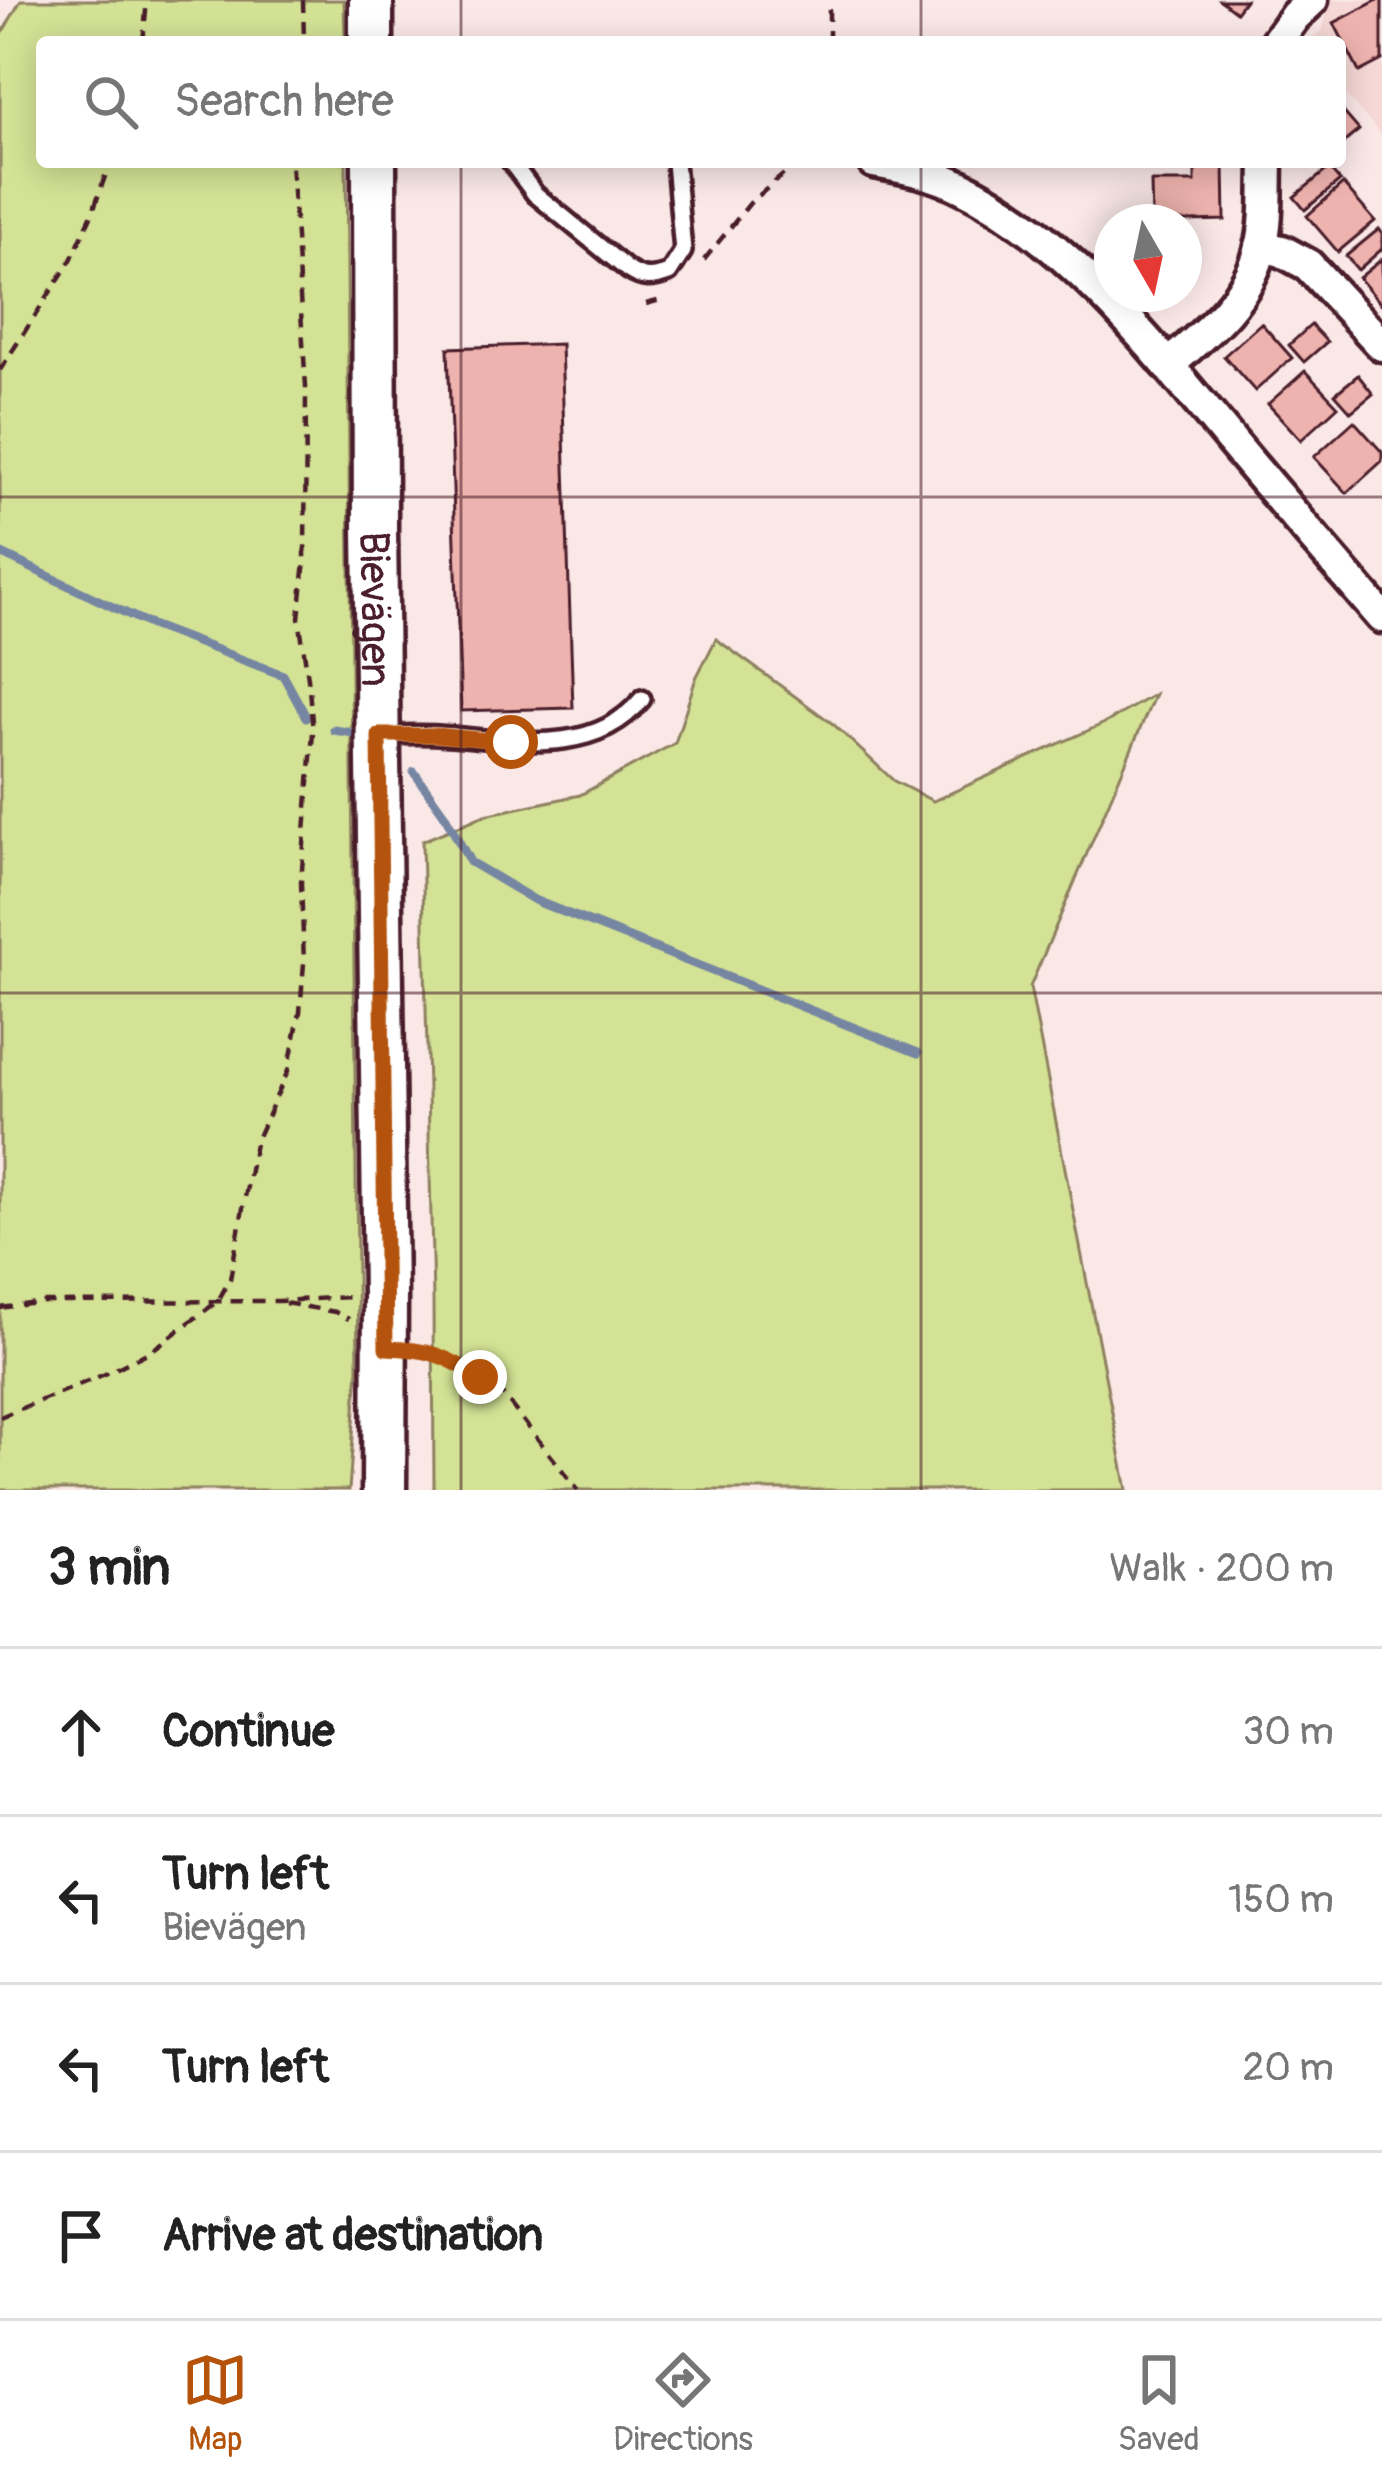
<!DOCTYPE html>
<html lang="en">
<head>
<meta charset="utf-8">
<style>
  :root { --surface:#fff; --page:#f6f6f6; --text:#222; --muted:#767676; --line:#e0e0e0; --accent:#b45309 }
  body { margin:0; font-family:Pangolin,sans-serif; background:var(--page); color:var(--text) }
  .compass { position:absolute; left:1094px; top:204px; width:108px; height:108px; border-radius:50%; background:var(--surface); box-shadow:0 6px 30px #0003; rotate:171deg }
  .stop { position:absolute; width:36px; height:36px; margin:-27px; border:9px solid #b45309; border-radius:50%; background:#fff }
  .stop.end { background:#b45309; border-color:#fff; box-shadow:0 3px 12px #0008 }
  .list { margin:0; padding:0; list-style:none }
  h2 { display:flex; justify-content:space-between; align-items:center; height:156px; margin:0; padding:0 48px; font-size:51px }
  h2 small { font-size:39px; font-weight:400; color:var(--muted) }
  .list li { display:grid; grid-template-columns:78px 1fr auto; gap:36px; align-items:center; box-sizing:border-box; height:168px; padding:0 48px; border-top:3px solid var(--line) }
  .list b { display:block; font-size:45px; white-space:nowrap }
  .list p { margin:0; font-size:39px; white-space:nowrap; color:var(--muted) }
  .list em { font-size:39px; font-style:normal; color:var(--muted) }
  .icon { flex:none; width:66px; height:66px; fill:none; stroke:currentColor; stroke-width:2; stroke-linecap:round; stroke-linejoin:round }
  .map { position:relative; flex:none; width:1382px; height:1490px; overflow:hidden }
  .search { position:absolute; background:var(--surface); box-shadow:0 6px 30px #0003; left:36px; right:36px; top:36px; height:132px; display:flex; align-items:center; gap:30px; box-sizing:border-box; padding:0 42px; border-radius:12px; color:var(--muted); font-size:45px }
  .sheet { height:828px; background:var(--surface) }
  nav { display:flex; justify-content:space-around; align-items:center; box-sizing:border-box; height:168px; border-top:3px solid var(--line); background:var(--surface); font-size:33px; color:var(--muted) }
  nav a { display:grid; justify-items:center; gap:6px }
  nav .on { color:var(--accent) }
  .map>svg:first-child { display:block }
  .built { fill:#f6d8d6 }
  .green { fill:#d3e295; stroke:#8e8060; stroke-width:3 }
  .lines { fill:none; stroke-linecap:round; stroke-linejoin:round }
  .stream { stroke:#7686a2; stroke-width:9 }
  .building { fill:#eeb3ae; stroke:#4a1f2b; stroke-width:3 }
  .lane-casing { stroke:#4a1f2b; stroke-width:24 }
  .street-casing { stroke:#4a1f2b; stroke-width:39 }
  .secondary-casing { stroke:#4a1f2b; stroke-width:51 }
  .path { stroke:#4a1f2b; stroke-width:4.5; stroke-dasharray:12 9; stroke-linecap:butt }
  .lane { stroke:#fff; stroke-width:15 }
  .street { stroke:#fff; stroke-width:30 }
  .secondary { stroke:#fff; stroke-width:42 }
  .route { stroke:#b45309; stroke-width:15 }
  .grid { fill:none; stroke:#4a1f2b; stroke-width:3; stroke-opacity:0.55 }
  .labels { text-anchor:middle; stroke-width:9; stroke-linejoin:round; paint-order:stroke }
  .street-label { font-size:42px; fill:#4a1f2b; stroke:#fff }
</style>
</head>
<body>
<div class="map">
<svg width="1382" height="1490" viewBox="0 0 1382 1490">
  <rect width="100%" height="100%" fill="#fae8e7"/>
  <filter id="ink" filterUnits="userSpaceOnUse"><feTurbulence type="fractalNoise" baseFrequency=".00833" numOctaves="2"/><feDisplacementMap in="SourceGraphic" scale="24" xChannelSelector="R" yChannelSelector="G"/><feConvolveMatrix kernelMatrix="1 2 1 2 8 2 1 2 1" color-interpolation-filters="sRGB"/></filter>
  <g filter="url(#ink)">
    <path class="built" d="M1333,0H1382V136L1340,88V42H1307L1323,29L1328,3Z"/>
    <g class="green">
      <path d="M21,0H344L345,42H42V162H346L358,1370L349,1490H0V37Z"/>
      <path d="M716,639L833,724L894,781L933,801L1107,722L1155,694L1030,987L1127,1490H434L433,1300L422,841L485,815L580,795L675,743L696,678Z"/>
    </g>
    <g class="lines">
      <g class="stream">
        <path d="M0,553L151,625L283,675L306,717"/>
        <path d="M334,730L360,734"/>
        <path d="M414,772L444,814L470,862L536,901L918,1053"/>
      </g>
    </g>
    <g class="building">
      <path d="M1220,0H1245L1236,12Z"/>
      <path d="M1378,0H1382V60L1359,72L1334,23Z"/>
      <path d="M1340,108L1359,130L1340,146Z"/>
      <path d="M1224,164L1225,220L1152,222L1151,182H1195V165Z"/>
      <path d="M1329,168L1340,181L1305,210L1294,197Z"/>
      <path d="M1343,184L1375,221L1338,252L1307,216Z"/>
      <path d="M1379,229L1382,233V249L1358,270L1346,256Z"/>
      <path d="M1382,259V305L1359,278Z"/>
      <path d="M1261,323L1292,358L1255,391L1224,356Z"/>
      <path d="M1311,325L1327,342L1304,362L1289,345Z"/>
      <path d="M561,344L573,708L461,711L448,348Z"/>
      <path d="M1305,371L1338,406L1301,440L1268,404Z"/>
      <path d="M1358,375L1373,394L1351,412L1335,394Z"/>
      <path d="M1354,421L1382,452V461L1347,493L1314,457Z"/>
    </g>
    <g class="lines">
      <g class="lane-casing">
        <g id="lane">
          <path d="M511,162L535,194L628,270C643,280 652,279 669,273L683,251L675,162"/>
          <path d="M382,735C400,735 419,734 438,735C506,739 592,760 642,699"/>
        </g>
      </g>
      <g class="street-casing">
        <g id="street">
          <path d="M1276,42L1295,16L1312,0"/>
          <path d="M874,162C905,168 934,173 962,187C1068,238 1159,354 1233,443C1282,502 1332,559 1382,617"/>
          <path d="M1261,246L1282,251L1308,265L1382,345"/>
          <path d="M1168,365C1207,332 1248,299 1261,248C1268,220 1266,190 1267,162"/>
        </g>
      </g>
      <g class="secondary-casing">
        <g id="secondary">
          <path d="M371,0V42"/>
          <path id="s1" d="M374,162L375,529L385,1296L384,1490"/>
        </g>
      </g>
      <g class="path">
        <path d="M303,0L304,42"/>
        <path d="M143,42L147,0"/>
        <path d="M829,42V0"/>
        <path d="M704,260L750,203L784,174L793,162"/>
        <path d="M646,304L661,300"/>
        <path d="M0,370L71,260L92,214L110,162"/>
        <path d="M285,1303L335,1312L349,1319"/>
        <path d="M0,1308L44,1302L279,1301L350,1297"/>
        <path d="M421,1349L457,1363L503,1395L578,1490"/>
        <path d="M0,1417L105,1374L151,1351L218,1301L230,1279L255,1143L288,1071L300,1012L304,963L301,882L313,732L308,678L299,618L305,561L306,387L291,162"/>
      </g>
      <use href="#lane" class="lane"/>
      <use href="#street" class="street"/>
      <use href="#secondary" class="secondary"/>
    </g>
  </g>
  <g class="lines" filter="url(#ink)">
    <path class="route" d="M480,1377C443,1355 429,1349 386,1348L379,735H435L511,742"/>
  </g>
  <path class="grid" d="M461,0V42M921,0V42M461,162V1490M921,162V1490M0,497H1382M0,993H1382"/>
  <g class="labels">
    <g class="street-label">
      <text dy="15" stroke="none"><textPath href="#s1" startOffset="447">Bievägen</textPath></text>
    </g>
  </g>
</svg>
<svg class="compass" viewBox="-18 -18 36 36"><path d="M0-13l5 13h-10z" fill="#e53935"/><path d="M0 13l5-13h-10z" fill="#767676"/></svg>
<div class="stop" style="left:511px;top:742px"></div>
<div class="stop end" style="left:480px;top:1377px"></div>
<div class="search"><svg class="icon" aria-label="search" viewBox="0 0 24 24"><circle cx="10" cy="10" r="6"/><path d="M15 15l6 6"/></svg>Search here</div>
</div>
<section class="sheet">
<h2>3 min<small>Walk · 200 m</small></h2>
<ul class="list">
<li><svg class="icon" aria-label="ahead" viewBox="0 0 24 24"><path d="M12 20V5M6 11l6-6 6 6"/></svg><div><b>Continue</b></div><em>30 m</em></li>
<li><svg class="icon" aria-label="left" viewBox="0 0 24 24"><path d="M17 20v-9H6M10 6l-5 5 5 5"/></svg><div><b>Turn left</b><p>Bievägen</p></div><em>150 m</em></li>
<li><svg class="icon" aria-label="left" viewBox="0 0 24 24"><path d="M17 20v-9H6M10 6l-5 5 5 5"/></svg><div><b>Turn left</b></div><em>20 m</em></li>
<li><svg class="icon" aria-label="arrive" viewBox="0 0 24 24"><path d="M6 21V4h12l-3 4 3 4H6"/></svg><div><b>Arrive at destination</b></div></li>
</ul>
</section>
<nav>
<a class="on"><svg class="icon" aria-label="map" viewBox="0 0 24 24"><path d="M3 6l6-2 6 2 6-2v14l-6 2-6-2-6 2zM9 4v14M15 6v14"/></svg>Map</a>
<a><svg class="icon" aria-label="directions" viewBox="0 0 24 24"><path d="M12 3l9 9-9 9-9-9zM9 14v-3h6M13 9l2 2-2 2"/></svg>Directions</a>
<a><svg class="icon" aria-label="saved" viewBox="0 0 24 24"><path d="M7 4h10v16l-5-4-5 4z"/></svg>Saved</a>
</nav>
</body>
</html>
